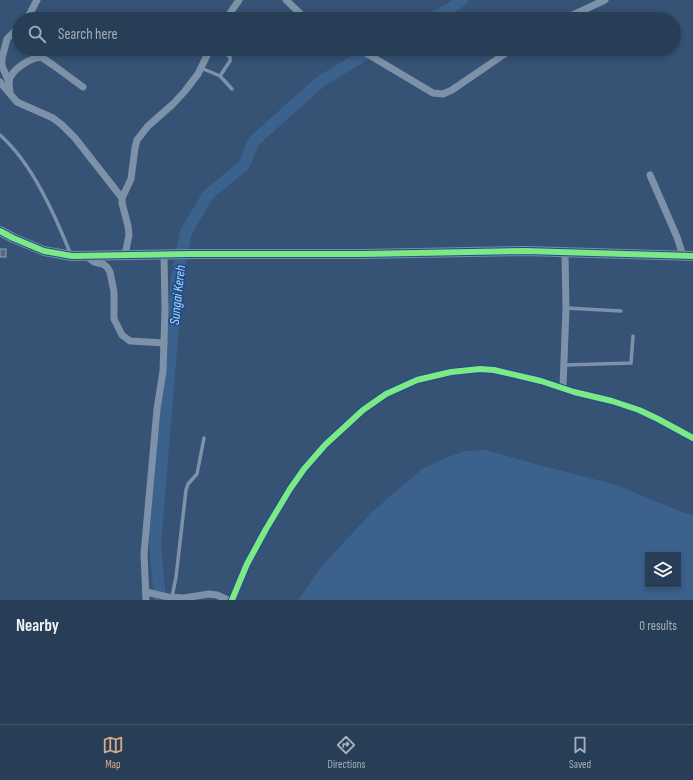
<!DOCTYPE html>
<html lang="en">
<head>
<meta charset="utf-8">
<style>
  :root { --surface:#283e57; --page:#344961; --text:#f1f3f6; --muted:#a5aeba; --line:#44576d; --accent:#d6ab8b }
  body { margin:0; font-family:"Sofia Sans Condensed",sans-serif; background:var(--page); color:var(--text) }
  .controls { position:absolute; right:12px; bottom:12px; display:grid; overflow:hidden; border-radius:0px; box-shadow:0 2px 6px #0003 }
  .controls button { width:36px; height:36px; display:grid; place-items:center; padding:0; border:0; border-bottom:1px solid var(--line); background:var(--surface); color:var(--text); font:20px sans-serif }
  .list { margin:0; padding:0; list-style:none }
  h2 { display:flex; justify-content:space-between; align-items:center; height:52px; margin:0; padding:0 16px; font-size:17px }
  h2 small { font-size:13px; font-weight:400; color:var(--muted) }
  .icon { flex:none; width:22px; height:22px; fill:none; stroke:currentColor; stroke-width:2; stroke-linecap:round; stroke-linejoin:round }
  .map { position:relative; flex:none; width:693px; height:600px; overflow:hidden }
  .search { position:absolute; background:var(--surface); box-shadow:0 2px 6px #0003; left:12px; right:12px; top:12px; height:44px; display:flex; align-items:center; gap:10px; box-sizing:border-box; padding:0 14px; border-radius:22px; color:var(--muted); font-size:15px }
  .sheet { height:124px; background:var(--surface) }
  nav { display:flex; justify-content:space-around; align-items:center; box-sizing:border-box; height:56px; border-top:1px solid var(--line); background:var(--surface); font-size:11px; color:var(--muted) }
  nav a { display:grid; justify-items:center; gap:2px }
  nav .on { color:var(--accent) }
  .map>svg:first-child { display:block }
  .water { fill:#3b618d; fill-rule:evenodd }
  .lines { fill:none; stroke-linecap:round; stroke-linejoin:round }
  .river { stroke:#3b618d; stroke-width:12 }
  .building { fill:#526984; stroke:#92a2b6; filter:url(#shadow) }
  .lane { stroke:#7d92a8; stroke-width:3.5 }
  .street { stroke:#7d92a8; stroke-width:7 }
  .secondary { stroke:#798da4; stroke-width:10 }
  .cycleway-casing { stroke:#1b4f8f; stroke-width:8 }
  .cycleway { stroke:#7ce984; stroke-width:6 }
  .labels { text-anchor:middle; stroke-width:3.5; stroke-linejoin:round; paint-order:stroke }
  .water-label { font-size:14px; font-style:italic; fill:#b5d3f5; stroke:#1b4f8f }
</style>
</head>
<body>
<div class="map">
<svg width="693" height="600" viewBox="0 0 693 600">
  <defs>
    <filter id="shadow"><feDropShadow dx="2" dy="2" stdDeviation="1" flood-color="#0009"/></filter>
  </defs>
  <rect width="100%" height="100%" fill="#365274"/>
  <path class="water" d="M486,450L543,466L617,485L672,508L693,516V600H298L322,566L372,512L422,469L445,458L465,451ZM648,555H678V585H648Z"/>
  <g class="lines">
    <g class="river">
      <path d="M431,19L450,9L462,0"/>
      <path d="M160,600L155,543L177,277L186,232L208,195L244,165L254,141L320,82L374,49"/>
    </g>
  </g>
  <rect class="building" x="0" y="249" width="6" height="8"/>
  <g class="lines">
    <g class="lane">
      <path d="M201,68L220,76L232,89"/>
      <path d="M220,76L230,61V57L220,49"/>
      <path d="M0,135C32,163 55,215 71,255"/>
      <path d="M566,308L621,311"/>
      <path d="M565,365L631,363L633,336"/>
      <path d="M172,597L176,577L186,490L188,484L197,474L204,438"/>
    </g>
    <g class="street">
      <path d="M286,0L306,19"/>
      <path d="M27,19L37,0"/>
      <path d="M226,19L239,0"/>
      <path d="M564,19L605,0"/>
      <path d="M359,49L433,93L443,94L452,90L512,49"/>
      <path d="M0,82L17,102L53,118L62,125L75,138L122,198"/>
      <path d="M9,82L2,66V58L7,39L19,27"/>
      <path d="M10,91C9,86 8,80 11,76C16,67 31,58 41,57L53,65L83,87"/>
      <path d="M650,175L677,237L683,256"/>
      <path d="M125,255L129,235L128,226L122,203V198L131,179L135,148L137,140L148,126L173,104L185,91L198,74L210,49"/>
      <path d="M86,256L94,262L103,264L107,267L110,272L114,292V319L122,335L130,341L164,343"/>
      <path d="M563,387L566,308L565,253"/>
      <path d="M146,592L168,597L184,598L209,594L217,595L228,600"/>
      <path d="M146,600L144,554L157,409L163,371L165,309L164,255"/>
      <path d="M232,600L247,564L266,529L290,489L304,469L325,445L363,410L386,394L417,380L451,372L480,369L494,370L541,381L574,392L612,401L639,410L658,419L693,438"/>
    </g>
    <path class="secondary" d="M0,231L13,238L44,251L72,256L190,254H362L526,251L693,256"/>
    <g class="cycleway-casing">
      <g id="cycleway">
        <path d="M0,231L13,238L44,251L72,256L190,254H362L526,251L693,256"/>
        <path d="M232,600L247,564L266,529L290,489L304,469L325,445L363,410L386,394L417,380L451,372L480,369L494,370L541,381L574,392L612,401L639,410L658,419L693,438"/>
      </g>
    </g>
    <use href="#cycleway" class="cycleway"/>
  </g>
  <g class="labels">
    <g class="water-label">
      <text transform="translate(177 295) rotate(-84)" y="5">Sungai Kereh</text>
    </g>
  </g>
</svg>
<div class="controls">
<button><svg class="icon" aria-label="layers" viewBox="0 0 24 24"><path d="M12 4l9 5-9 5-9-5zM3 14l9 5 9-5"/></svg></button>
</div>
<div class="search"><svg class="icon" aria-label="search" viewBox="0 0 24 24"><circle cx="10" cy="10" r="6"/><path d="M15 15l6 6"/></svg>Search here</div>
</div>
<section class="sheet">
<h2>Nearby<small>0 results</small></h2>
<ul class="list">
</ul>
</section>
<nav>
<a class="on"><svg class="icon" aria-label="map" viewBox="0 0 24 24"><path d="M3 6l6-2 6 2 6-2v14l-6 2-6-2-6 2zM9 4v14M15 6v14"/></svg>Map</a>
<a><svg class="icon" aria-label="directions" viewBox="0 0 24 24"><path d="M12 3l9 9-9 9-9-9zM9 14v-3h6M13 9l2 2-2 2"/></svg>Directions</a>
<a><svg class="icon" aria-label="saved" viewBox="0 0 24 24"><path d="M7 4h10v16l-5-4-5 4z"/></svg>Saved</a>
</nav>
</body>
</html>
